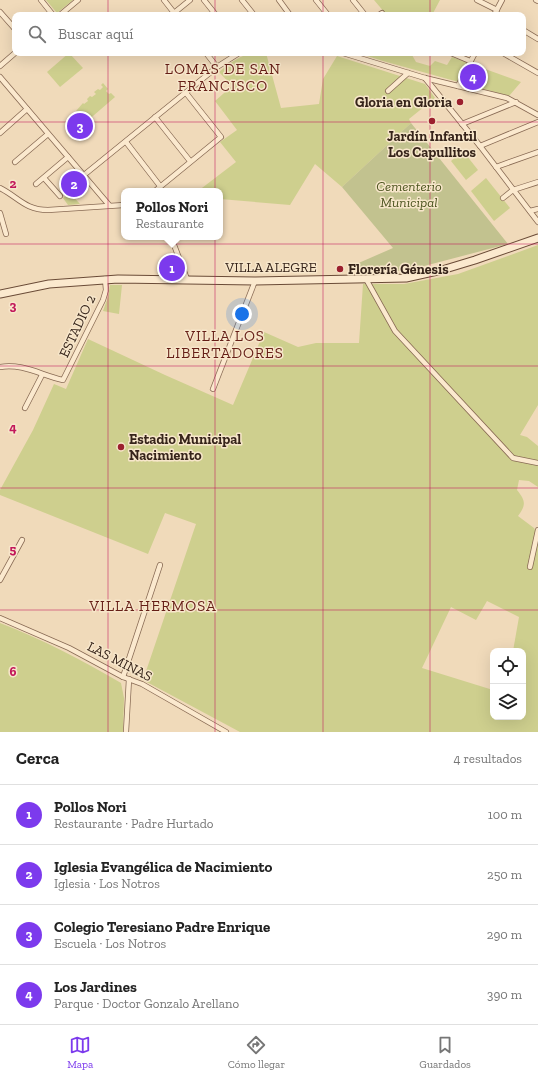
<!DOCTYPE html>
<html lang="es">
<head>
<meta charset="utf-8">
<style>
  :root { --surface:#fff; --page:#f2f2f2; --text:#222; --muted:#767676; --line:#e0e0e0; --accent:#7c3aed }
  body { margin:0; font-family:"Zilla Slab",serif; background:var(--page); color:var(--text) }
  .controls { position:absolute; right:12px; bottom:12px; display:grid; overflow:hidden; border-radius:8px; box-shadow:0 4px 16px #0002 }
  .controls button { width:36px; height:36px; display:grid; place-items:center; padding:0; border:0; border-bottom:1px solid var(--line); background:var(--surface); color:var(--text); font:20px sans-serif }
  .you { position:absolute; left:242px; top:314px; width:14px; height:14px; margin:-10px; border:3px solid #fff; border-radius:50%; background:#1a73e8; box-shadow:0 0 0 6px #1a73e833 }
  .badge { display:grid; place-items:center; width:26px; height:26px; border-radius:50%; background:var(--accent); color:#fff; font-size:13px; font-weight:700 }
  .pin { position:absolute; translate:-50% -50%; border:2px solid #fff; box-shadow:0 1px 4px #0006 }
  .popup { position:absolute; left:121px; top:188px; width:102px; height:52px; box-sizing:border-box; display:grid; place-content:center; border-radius:8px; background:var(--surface); filter:drop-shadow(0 1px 3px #0005); font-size:13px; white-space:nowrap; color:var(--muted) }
  .popup b { font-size:15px; color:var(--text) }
  .popup::after { content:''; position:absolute; left:50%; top:100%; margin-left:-8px; border:8px solid transparent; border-top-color:var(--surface) }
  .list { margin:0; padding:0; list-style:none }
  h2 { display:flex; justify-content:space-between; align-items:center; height:52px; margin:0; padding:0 16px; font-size:17px }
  h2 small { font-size:13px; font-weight:400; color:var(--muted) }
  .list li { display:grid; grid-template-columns:26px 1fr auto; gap:12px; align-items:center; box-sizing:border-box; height:60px; padding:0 16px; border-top:1px solid var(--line) }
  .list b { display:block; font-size:15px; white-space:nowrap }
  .list p { margin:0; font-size:13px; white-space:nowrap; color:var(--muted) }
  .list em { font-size:13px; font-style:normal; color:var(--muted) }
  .icon { flex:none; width:22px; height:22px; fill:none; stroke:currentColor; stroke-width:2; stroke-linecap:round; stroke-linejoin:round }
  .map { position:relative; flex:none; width:538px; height:732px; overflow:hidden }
  .search { position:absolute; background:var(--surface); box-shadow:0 4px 16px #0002; left:12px; right:12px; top:12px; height:44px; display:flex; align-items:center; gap:10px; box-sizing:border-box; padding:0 14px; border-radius:8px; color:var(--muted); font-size:15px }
  .sheet { height:292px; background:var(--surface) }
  nav { display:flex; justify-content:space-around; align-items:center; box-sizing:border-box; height:56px; border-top:1px solid var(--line); background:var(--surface); font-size:11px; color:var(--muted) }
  nav a { display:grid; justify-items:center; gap:2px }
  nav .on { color:var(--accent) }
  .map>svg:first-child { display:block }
  .green { fill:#cecf8e; fill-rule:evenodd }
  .cemetery { fill:#c2c28f }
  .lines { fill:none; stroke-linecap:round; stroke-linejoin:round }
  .minor-casing { stroke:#886a54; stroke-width:6 }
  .secondary-casing { stroke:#6a4b37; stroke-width:9 }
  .minor { stroke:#fbe9ce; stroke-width:4.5 }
  .secondary { stroke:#fbe9ce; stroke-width:7 }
  .grid { fill:none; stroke:#c2185b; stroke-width:1; stroke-opacity:0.55 }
  .poi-dot { fill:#9b202e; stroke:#f7e6ca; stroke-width:1.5 }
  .labels { text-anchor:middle; stroke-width:3; stroke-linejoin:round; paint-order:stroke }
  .poi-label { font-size:14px; font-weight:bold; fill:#36241a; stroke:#f7e6ca; text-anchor:start }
  .park-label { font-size:14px; font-style:italic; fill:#4c541f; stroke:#f7e6ca }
  .street-label { font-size:14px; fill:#36241a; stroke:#f7e6ca }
  .neighbourhood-label { font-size:15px; letter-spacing:1px; fill:#651e16; stroke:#f7e6ca }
  .grid-label { font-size:13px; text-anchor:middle; font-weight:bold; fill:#c2185b; stroke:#f7e6ca; stroke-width:3; stroke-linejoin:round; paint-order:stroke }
</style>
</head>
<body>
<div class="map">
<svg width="538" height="732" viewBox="0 0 538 732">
  <rect width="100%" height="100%" fill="#f0daba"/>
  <g class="green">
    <path d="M46,0H73L57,13Z"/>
    <path d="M374,0H440L432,15H383L385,13Z"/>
    <path d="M69,53L83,68L60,87L47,72Z"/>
    <path d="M254,53H266L281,108L319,104L323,79L337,56L425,84L435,98L409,119L411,123L342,187L315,164L290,205L220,199V191H198L236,162L220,142L237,130L215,101L232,86L219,72C230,63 240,55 254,53Z"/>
    <path d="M358,53H413L412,55L416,62L430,66L435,61L447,65L452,57L521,82L509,96L383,61Z"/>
    <path d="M103,83L108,89L106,91L109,94L111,93L115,97L86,122L76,111L83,103L84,104L88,101L87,99L90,96L92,97L96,94L94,92L98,89L100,90L103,87L101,85Z"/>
    <path d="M463,151L478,170L466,180L451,161Z"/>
    <path d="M486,178L510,208L494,221L471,191Z"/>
    <path d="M70,193L80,204L68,205L63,198Z"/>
    <path d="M538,245V405L520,435L527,437L538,446V487L529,481L519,480L517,490C526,501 526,505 518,516L534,528L538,536V732H240L143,680L196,524L165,513L148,554L0,495V490L33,430L54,384L66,389L88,339L165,375L233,405L264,332L298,347L316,343H359L363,284H404L458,274ZM487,601L519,617L513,651H523V717H493V690L422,668L451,607L476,620Z"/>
    <path d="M110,285H122L119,314L103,311L108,297Z"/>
    <path d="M0,623C42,639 82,660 121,683L124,698L123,732H0Z"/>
  </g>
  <path class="cemetery" d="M411,123L508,244L409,270L360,274L354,265L393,248L342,187Z"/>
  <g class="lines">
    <g class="minor-casing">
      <g id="minor">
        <path d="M41,0L53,15"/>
        <path d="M164,0L175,14"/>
        <path d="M204,0L216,15"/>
        <path d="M242,0L254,15"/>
        <path d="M279,0L290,15"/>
        <path d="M316,0L328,15"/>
        <path d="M353,0L365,15"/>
        <path d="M477,0L497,10"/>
        <path d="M536,0L538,1"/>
        <path d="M0,12L15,29"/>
        <path d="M174,13L190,0"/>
        <path d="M60,15L78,0"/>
        <path d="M379,15L382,13"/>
        <path d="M494,15L502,0"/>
        <path d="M523,30L538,39"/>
        <path d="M206,53L217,67"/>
        <path d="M343,53L425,78L507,98L538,115"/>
        <path d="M451,53L470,61"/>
        <path d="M503,53L538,73"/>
        <path d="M0,66L15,53"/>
        <path d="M0,77L109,205"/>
        <path d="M425,78L480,146L538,222"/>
        <path d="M458,86L475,53"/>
        <path d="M388,91L408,73"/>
        <path d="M155,117L190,161"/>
        <path d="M462,124L516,102"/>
        <path d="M0,133L27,109"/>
        <path d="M126,142L160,186"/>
        <path d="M480,146L538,122"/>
        <path d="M15,162L48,134"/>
        <path d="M496,167L538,152"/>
        <path d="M84,175L217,67L239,53"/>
        <path d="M44,178L60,196"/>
        <path d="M36,184L68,157"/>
        <path d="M0,188C18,197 25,210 48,210L124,205"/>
        <path d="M155,191L221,137L186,93"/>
        <path d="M503,198L513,190L538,182"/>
        <path d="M530,211L538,209"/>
        <path d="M0,213L6,234"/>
        <path d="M171,237L187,279"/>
        <path d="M366,279L395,331L513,458L538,463"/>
        <path d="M0,367C22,363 41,375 63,380L103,300L106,290L105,279"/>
        <path d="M213,389L255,281"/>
        <path d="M25,408L42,375"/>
        <path d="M530,567L538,530"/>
        <path d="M0,580L22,540"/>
        <path d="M0,618L69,648L123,677L142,684L226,732"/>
        <path d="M123,677L160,565"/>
        <path d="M126,732L129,679"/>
      </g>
    </g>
    <g class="secondary-casing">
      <path id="secondary" d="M0,294L49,284L118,279L255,281L406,278L442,270L475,260L538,238"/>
    </g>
    <use href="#minor" class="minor"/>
    <use href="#secondary" class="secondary"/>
  </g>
  <path class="grid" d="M108,0V15M215,0V15M323,0V15M430,0V15M108,53V732M215,53V732M323,53V732M430,53V732M0,122H538M0,244H538M0,366H538M0,488H538M0,610H538"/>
  <g class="poi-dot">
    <circle cx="460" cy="102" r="4"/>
    <circle cx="432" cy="121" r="4"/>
    <circle cx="340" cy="269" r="4"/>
    <circle cx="121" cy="447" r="4"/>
  </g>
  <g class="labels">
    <g class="poi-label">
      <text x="452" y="107" text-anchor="end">Gloria en Gloria</text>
      <text x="432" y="141" text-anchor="middle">Jardín Infantil<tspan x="432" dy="16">Los Capullitos</tspan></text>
      <text x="348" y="274">Florería Génesis</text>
      <text x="129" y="444">Estadio Municipal<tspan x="129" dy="16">Nacimiento</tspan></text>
    </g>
    <g class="park-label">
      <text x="409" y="191">Cementerio<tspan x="409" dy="16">Municipal</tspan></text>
    </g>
    <g class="street-label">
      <text x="271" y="272">VILLA ALEGRE</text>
      <text transform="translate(77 326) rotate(-65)" y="5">ESTADIO 2</text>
      <text transform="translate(120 661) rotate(27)" y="5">LAS MINAS</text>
    </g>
    <g class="neighbourhood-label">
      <text x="223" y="74">LOMAS DE SAN<tspan x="223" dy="17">FRANCISCO</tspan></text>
      <text x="225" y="341">VILLA LOS<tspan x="225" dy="17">LIBERTADORES</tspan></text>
      <text x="153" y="611">VILLA HERMOSA</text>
    </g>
  </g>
  <g class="grid-label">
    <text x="13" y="188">2</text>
    <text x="13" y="310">3</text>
    <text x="13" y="432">4</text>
    <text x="13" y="554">5</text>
    <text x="13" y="676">6</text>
  </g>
</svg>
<div class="controls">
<button><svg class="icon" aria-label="locate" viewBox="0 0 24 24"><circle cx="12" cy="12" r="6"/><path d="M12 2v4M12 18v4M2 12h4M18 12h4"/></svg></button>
<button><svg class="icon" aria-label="layers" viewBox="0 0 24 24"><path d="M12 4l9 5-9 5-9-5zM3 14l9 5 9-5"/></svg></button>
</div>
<div class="you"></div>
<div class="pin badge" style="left:172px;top:268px">1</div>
<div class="popup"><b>Pollos Nori</b>Restaurante</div>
<div class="pin badge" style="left:74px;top:184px">2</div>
<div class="pin badge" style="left:80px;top:126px">3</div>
<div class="pin badge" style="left:473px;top:77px">4</div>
<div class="search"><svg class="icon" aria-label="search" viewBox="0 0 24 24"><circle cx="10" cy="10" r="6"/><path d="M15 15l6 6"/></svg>Buscar aquí</div>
</div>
<section class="sheet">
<h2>Cerca<small>4 resultados</small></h2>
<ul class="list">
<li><span class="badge">1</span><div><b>Pollos Nori</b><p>Restaurante · Padre Hurtado</p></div><em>100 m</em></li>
<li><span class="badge">2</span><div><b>Iglesia Evangélica de Nacimiento</b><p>Iglesia · Los Notros</p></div><em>250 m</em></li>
<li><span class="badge">3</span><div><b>Colegio Teresiano Padre Enrique</b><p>Escuela · Los Notros</p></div><em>290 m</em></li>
<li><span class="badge">4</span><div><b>Los Jardines</b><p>Parque · Doctor Gonzalo Arellano</p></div><em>390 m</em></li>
</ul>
</section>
<nav>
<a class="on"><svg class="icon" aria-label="map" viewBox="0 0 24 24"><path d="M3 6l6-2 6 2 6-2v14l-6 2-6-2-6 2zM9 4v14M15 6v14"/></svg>Mapa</a>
<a><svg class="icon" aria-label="directions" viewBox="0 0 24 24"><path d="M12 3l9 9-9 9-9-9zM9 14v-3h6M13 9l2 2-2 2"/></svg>Cómo llegar</a>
<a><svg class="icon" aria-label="saved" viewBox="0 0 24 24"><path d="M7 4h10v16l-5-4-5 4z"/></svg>Guardados</a>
</nav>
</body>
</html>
